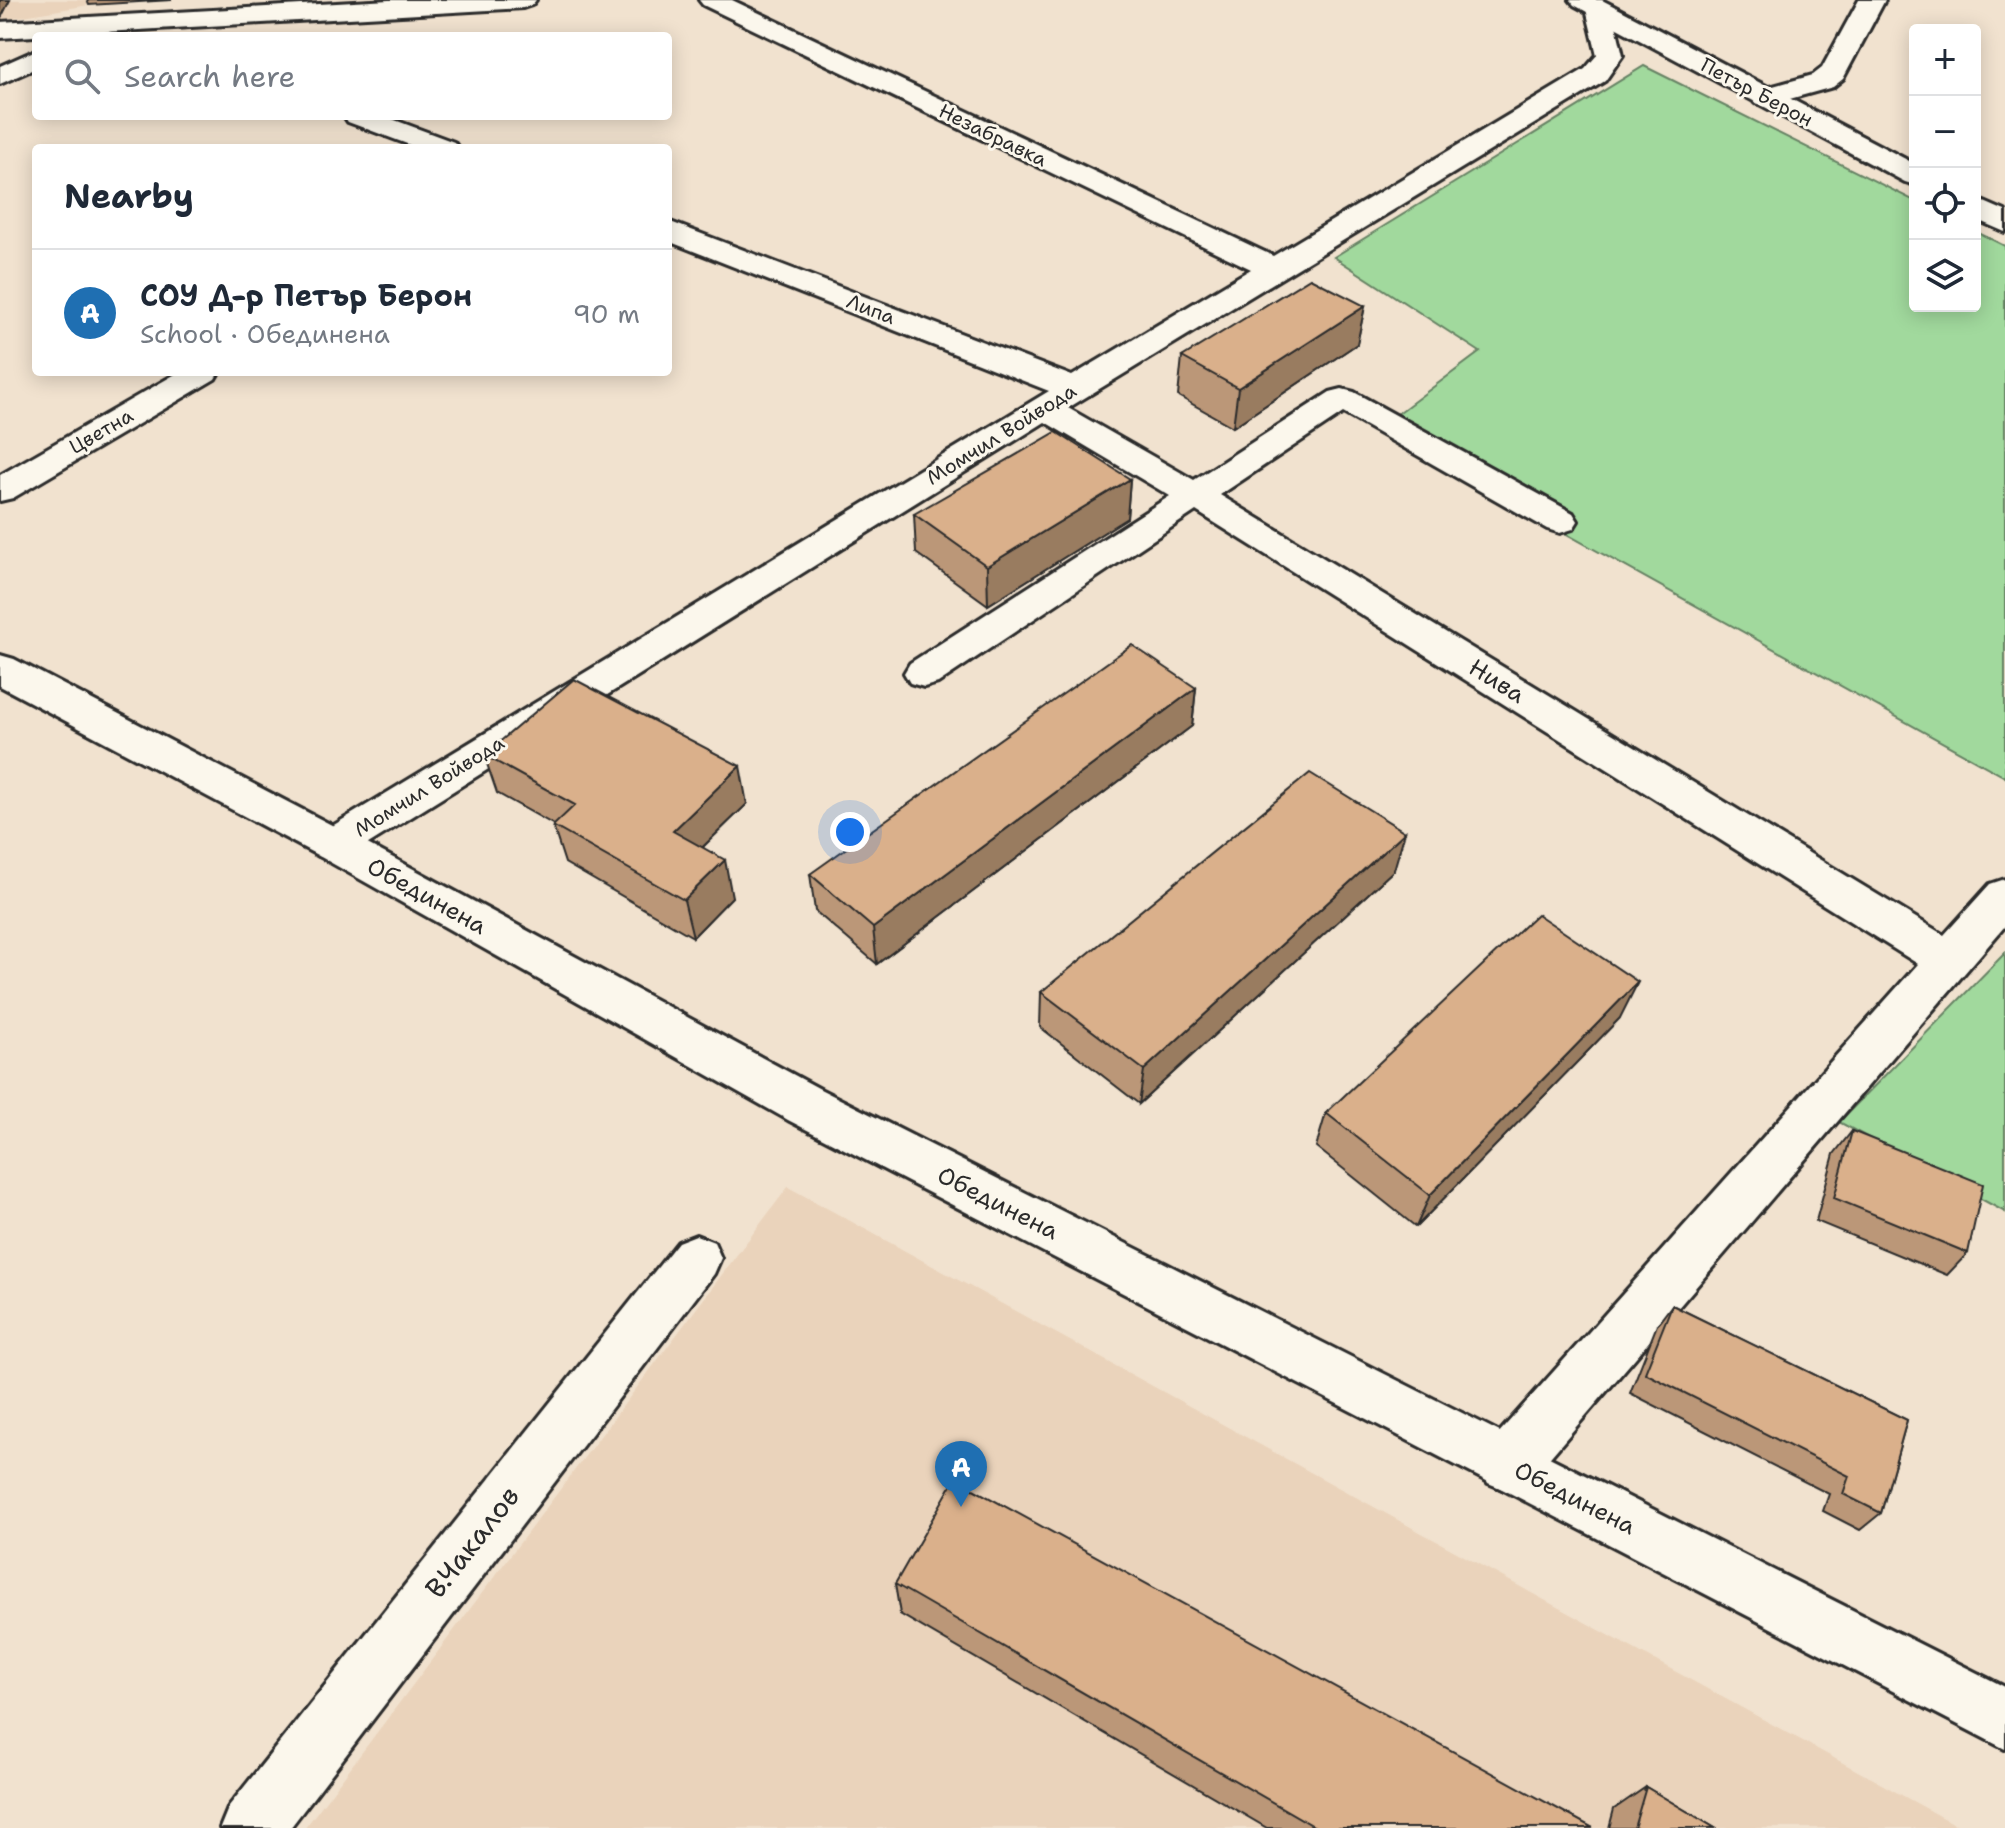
<!DOCTYPE html>
<html lang="en">
<head>
<meta charset="utf-8">
<style>
  :root { --surface:#fff; --page:#f6f6f7; --text:#1f2937; --muted:#747a83; --line:#e0e1e3; --accent:#1f6fb2 }
  body { margin:0; font-family:"Shantell Sans",sans-serif; background:var(--page); color:var(--text) }
  .controls { position:absolute; right:24px; top:24px; display:grid; overflow:hidden; border-radius:8px; box-shadow:0 4px 20px #0003 }
  .controls button { width:72px; height:72px; display:grid; place-items:center; padding:0; border:0; border-bottom:2px solid var(--line); background:var(--surface); color:var(--text); font:40px sans-serif }
  .you { position:absolute; left:850px; top:832px; width:28px; height:28px; margin:-20px; border:6px solid #fff; border-radius:50%; background:#1a73e8; box-shadow:0 0 0 12px #1a73e833 }
  .badge { display:grid; place-items:center; width:52px; height:52px; border-radius:50%; background:var(--accent); color:#fff; font-size:26px; font-weight:700 }
  .pin { position:absolute; translate:-50% -66px; filter:drop-shadow(0 2px 4px #0008) }
  .pin::after { content:''; position:absolute; top:42px; width:28px; height:24px; background:inherit; clip-path:polygon(0 0,100% 0,50% 100%) }
  .list { margin:0; padding:0; list-style:none }
  h2 { display:flex; justify-content:space-between; align-items:center; height:104px; margin:0; padding:0 32px; font-size:34px }
  h2 small { font-size:26px; font-weight:400; color:var(--muted) }
  .list li { display:grid; grid-template-columns:52px 1fr auto; gap:24px; align-items:center; box-sizing:border-box; height:128px; padding:0 32px; border-top:2px solid var(--line) }
  .list b { display:block; font-size:30px; white-space:nowrap }
  .list p { margin:0; font-size:26px; white-space:nowrap; color:var(--muted) }
  .list em { font-size:26px; font-style:normal; color:var(--muted) }
  .icon { flex:none; width:44px; height:44px; fill:none; stroke:currentColor; stroke-width:2; stroke-linecap:round; stroke-linejoin:round }
  .map { position:relative; flex:none; width:2005px; height:1828px; overflow:hidden }
  .search { position:absolute; background:var(--surface); box-shadow:0 4px 20px #0003; left:32px; top:32px; width:640px; height:88px; display:flex; align-items:center; gap:20px; box-sizing:border-box; padding:0 28px; border-radius:8px; color:var(--muted); font-size:30px }
  .panel { position:absolute; background:var(--surface); box-shadow:0 4px 20px #0003; left:32px; top:144px; width:640px; height:232px; border-radius:8px }
  .map>svg:first-child { display:block }
  .built { fill:#ead3bb }
  .green { fill:#a1d99d; stroke:#668264; stroke-width:2 }
  .lines { fill:none; stroke-linecap:round; stroke-linejoin:round }
  .minor-casing { stroke:#2b2b2b; stroke-width:6 }
  .tertiary-casing { stroke:#2b2b2b; stroke-width:6 }
  .minor { fill:#fbf7ec; fill-rule:evenodd }
  .tertiary { fill:#fbf7ec; fill-rule:evenodd }
  .wall { fill:#bb9778; stroke:#2b2b2b; stroke-width:2 }
  .shaded-wall { fill:#997b61; stroke:#2b2b2b; stroke-width:2 }
  .building { fill:#dab08b; stroke:#2b2b2b; stroke-width:2 }
  .labels { text-anchor:middle; stroke-width:6; stroke-linejoin:round; paint-order:stroke }
  .far-street-label { font-size:20px; fill:#2b2b2b; stroke:#fbf7ec }
  .street-label { font-size:24px; fill:#2b2b2b; stroke:#fbf7ec }
  .near-street-label { font-size:28px; fill:#2b2b2b; stroke:#fbf7ec }
</style>
</head>
<body>
<div class="map">
<svg width="2005" height="1828" viewBox="0 0 2005 1828">
  <rect width="100%" height="100%" fill="#f1e2cf"/>
  <filter id="ink" filterUnits="userSpaceOnUse"><feTurbulence type="fractalNoise" baseFrequency=".0125" numOctaves="2"/><feDisplacementMap in="SourceGraphic" scale="16" xChannelSelector="R" yChannelSelector="G"/><feConvolveMatrix kernelMatrix="1 2 1 2 8 2 1 2 1" color-interpolation-filters="sRGB"/></filter>
  <g filter="url(#ink)">
    <g class="built">
      <path d="M0,0H172L89,5L0,20Z"/>
      <path d="M788,1187L1962,1828H305Z"/>
    </g>
    <g class="green">
      <path d="M1644,66L1915,201V306H1975V231L2005,246V777L1377,429L1480,352L1334,257Z"/>
      <path d="M2005,953V1212L1839,1122Z"/>
    </g>
    <g class="lines">
      <g class="minor-casing">
        <g id="minor">
          <path d="M389,0H536L532,5L523,8L0,38V22Z"/>
          <path d="M699,0H732L1273,256L1585,69L1597,55L1586,9L1590,4H1608L1612,9L1623,55L1605,81L1068,408L1194,480L1330,392L1342,389L1354,392L1573,513L1578,521L1573,529L1560,533L1547,529L1343,413L1220,495L1944,935L1990,884L2005,879V926L1528,1483L1508,1491L1488,1483L1480,1464L1488,1445L1918,964L1196,511L938,683L924,687L910,683L904,673L910,663L1170,496L1045,422L349,856L334,861L319,856L313,845L319,834L1049,391L668,241V221L1072,376L1251,269L703,5Z"/>
          <path d="M1859,0H1885L1843,79L1833,87L1775,103L1765,105L1755,103L1751,97L1755,91L1813,75L1822,68Z"/>
          <path d="M36,50V68L0,84V66Z"/>
          <path d="M344,116H384L454,142L458,148H418L348,122Z"/>
          <path d="M179,372H219L215,379L13,498L0,501V475Z"/>
          <path d="M696,1235L714,1242L721,1258L714,1274L290,1828H220L229,1806L678,1242Z"/>
        </g>
      </g>
      <g class="tertiary-casing">
        <g id="tertiary">
          <path d="M1570,0H1602L1915,164V185L1905,182L1574,5Z"/>
          <path d="M1975,198L2005,211V232L1975,219Z"/>
          <path d="M0,655L14,659L349,834L822,1090L2005,1687V1749L788,1120L319,856L0,686Z"/>
        </g>
      </g>
      <use href="#minor" class="minor"/>
      <use href="#tertiary" class="tertiary"/>
    </g>
    <g class="wall">
      <path d="M87,0H172L89,5Z"/>
      <path d="M1365,306L1357,344L1233,427L1178,396L1182,357Z"/>
      <path d="M1130,479L1127,518L988,605L916,553L914,514Z"/>
      <path d="M1196,688L1192,726L877,964L815,911L810,874Z"/>
      <path d="M484,755L747,804L703,847L732,897L693,937L565,863L553,826L554,825L497,793Z"/>
      <path d="M1394,870L1139,1104L1040,1027L1041,992Z"/>
      <path d="M1620,1018L1416,1227L1316,1147L1326,1113Z"/>
      <path d="M1852,1131L1968,1253L1947,1275L1816,1221L1834,1154Z"/>
      <path d="M1672,1305L1907,1420L1881,1513L1860,1530L1823,1511L1829,1494L1630,1393L1657,1325Z"/>
      <path d="M895,1584L1593,1828H1267L900,1614Z"/>
      <path d="M1646,1787L1715,1828H1609L1614,1809Z"/>
    </g>
    <g class="shaded-wall">
      <path d="M0,0H10L0,20Z"/>
      <path d="M1365,306L1357,344L1233,427L1238,388Z"/>
      <path d="M1130,479L1127,518L988,605L987,566Z"/>
      <path d="M1196,688L1192,726L877,964L873,928Z"/>
      <path d="M740,766L747,804L681,868L673,831Z"/>
      <path d="M1405,832L1394,870L1139,1104L1144,1070Z"/>
      <path d="M725,860L732,897L693,937L684,900Z"/>
      <path d="M1638,982L1620,1018L1416,1227L1430,1195Z"/>
    </g>
    <g class="building">
      <path d="M1310,278L1365,306L1238,388L1182,357Z"/>
      <path d="M1056,432L1130,479L987,566L914,514Z"/>
      <path d="M1132,645L1196,688L873,928L810,874Z"/>
      <path d="M574,679L740,766L673,831L725,860L684,900L553,826L575,805L484,755Z"/>
      <path d="M1310,773L1405,832L1144,1070L1041,992Z"/>
      <path d="M1537,914L1638,982L1430,1195L1326,1113Z"/>
      <path d="M1852,1131L1983,1184L1968,1253L1834,1198Z"/>
      <path d="M1672,1305L1907,1420L1881,1513L1843,1494L1849,1476L1645,1373Z"/>
      <path d="M955,1479L1593,1828H1317L895,1584Z"/>
      <path d="M1646,1787L1715,1828H1634Z"/>
    </g>
  </g>
  <g class="labels">
    <g class="far-street-label">
      <text transform="translate(1757 92) rotate(28)" y="7">Петър Берон</text>
      <text transform="translate(993 135) rotate(26)" y="7">Незабравка</text>
      <text transform="translate(871 309) rotate(21)" y="7">Липа</text>
      <text transform="translate(101 431) rotate(-30)" y="7">Цветна</text>
      <text transform="translate(1001 434) rotate(-32)" y="7">Момчил Войвода</text>
      <text transform="translate(429 786) rotate(-32)" y="7">Момчил Войвода</text>
    </g>
    <g class="street-label">
      <text transform="translate(1497 681) rotate(32)" y="8">Нива</text>
      <text transform="translate(427 896) rotate(29)" y="8">Обединена</text>
      <text transform="translate(998 1203) rotate(27)" y="8">Обединена</text>
      <text transform="translate(1575 1498) rotate(27)" y="8">Обединена</text>
    </g>
    <g class="near-street-label">
      <text transform="translate(472 1542) rotate(-52)" y="10">В.Чакалов</text>
    </g>
  </g>
</svg>
<div class="controls">
<button>+</button>
<button>−</button>
<button><svg class="icon" aria-label="locate" viewBox="0 0 24 24"><circle cx="12" cy="12" r="6"/><path d="M12 2v4M12 18v4M2 12h4M18 12h4"/></svg></button>
<button><svg class="icon" aria-label="layers" viewBox="0 0 24 24"><path d="M12 4l9 5-9 5-9-5zM3 14l9 5 9-5"/></svg></button>
</div>
<div class="you"></div>
<div class="pin badge" style="left:961px;top:1507px">A</div>
<div class="search"><svg class="icon" aria-label="search" viewBox="0 0 24 24"><circle cx="10" cy="10" r="6"/><path d="M15 15l6 6"/></svg>Search here</div>
<section class="panel">
<h2>Nearby<small></small></h2>
<ul class="list">
<li><span class="badge">A</span><div><b>СОУ Д-р Петър Берон</b><p>School · Обединена</p></div><em>90 m</em></li>
</ul>
</section>
</div>
</body>
</html>
